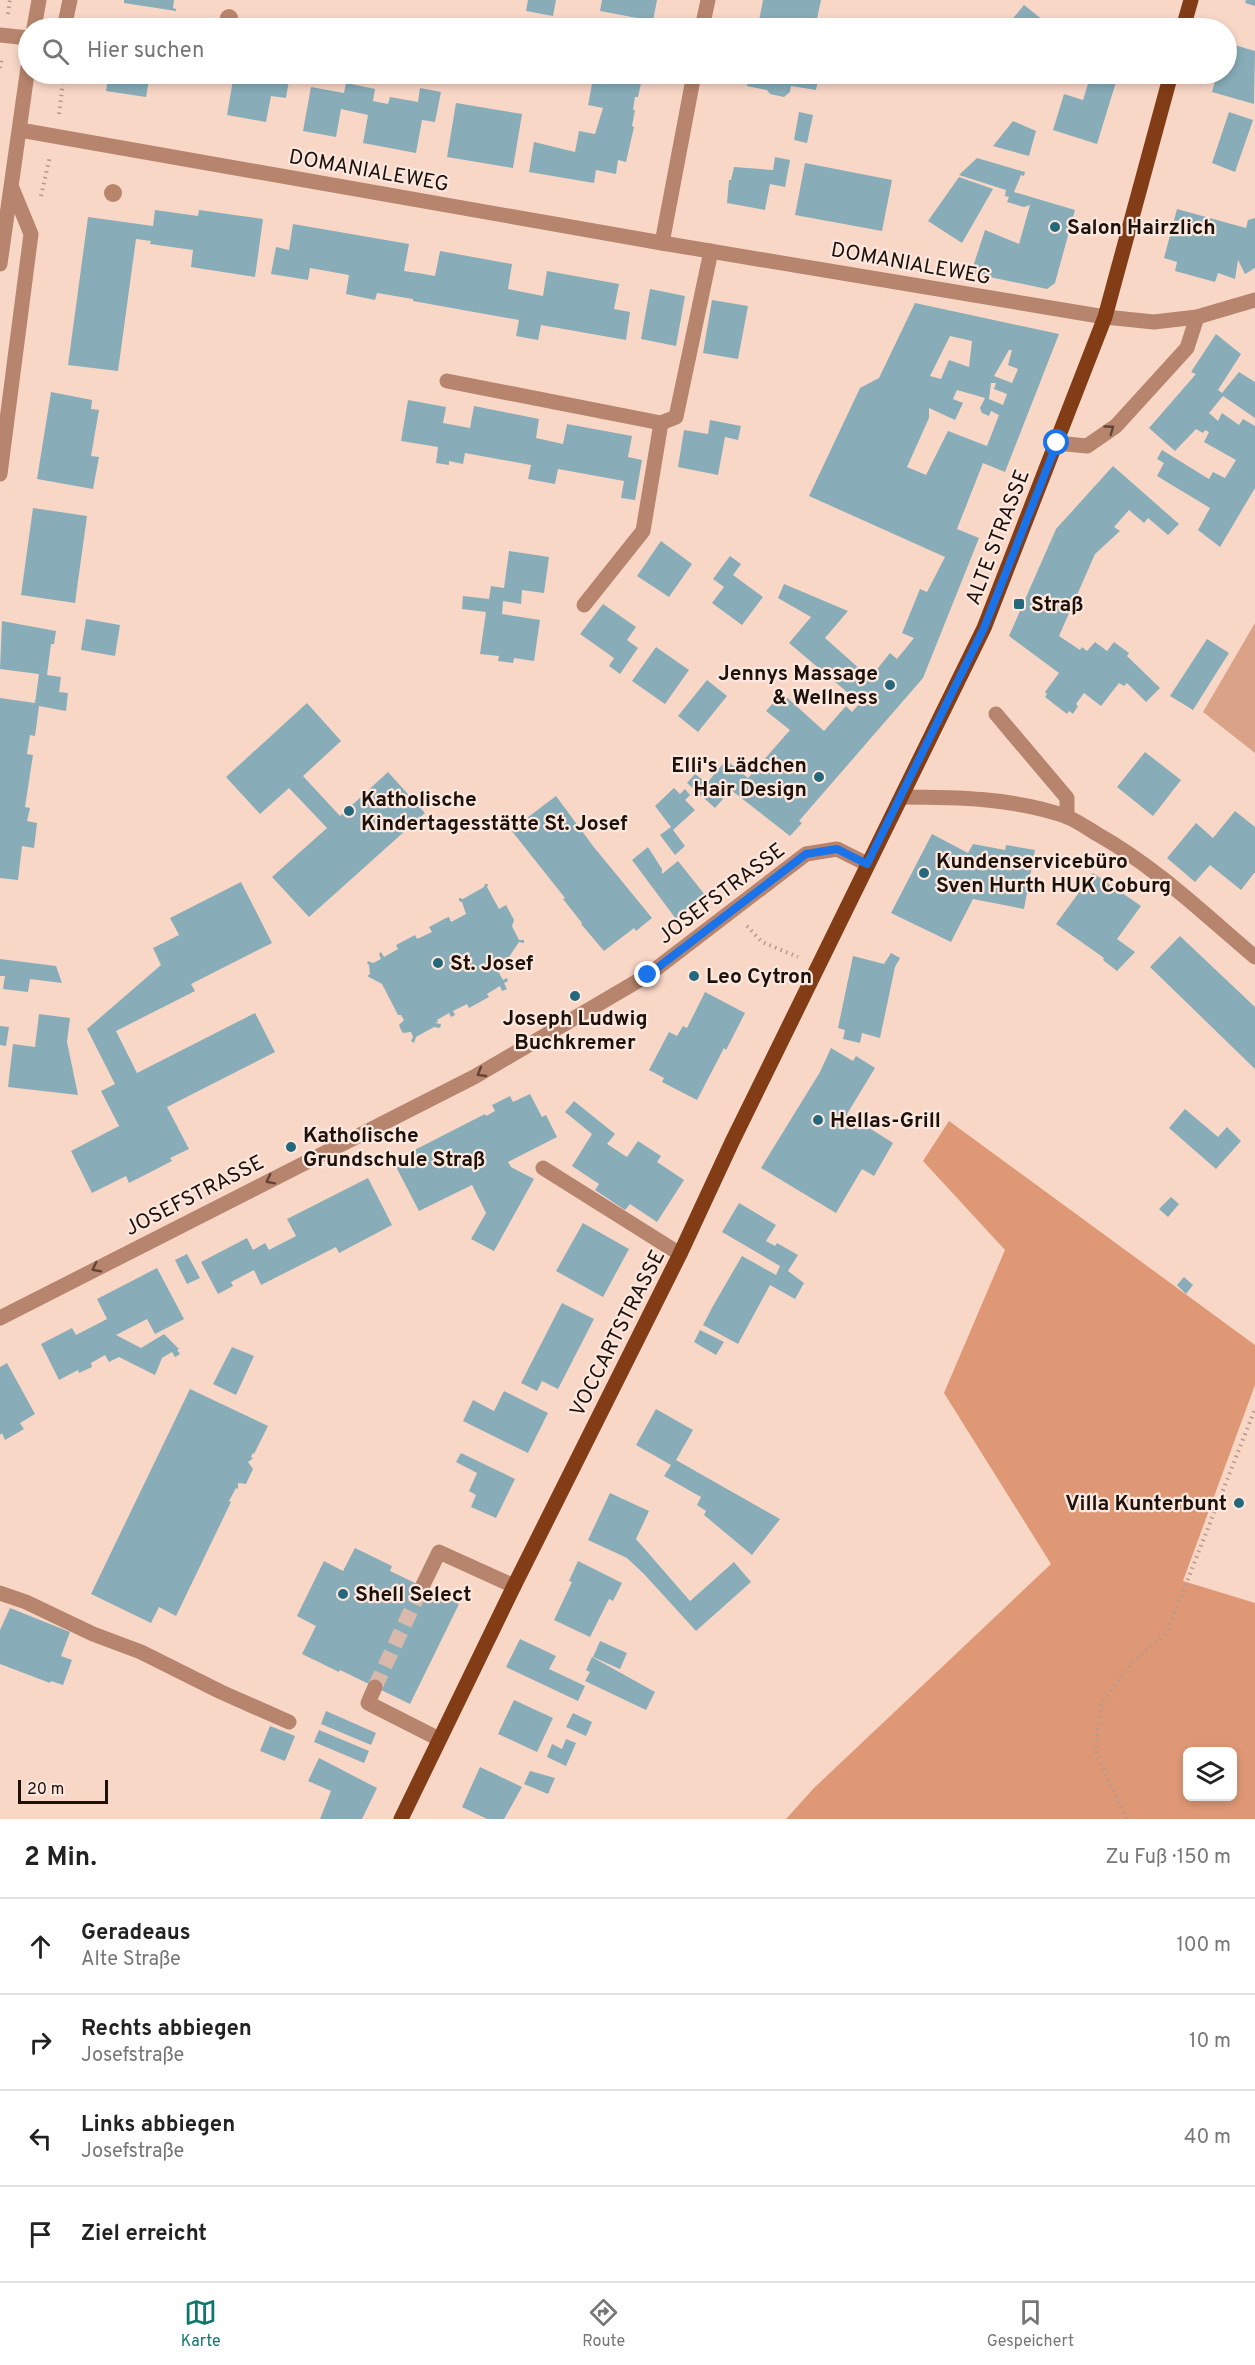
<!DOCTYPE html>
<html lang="de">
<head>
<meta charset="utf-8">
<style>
  :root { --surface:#fff; --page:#f2f2f2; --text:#222; --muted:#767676; --line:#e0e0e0; --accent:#0f766e }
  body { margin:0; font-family:Overpass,sans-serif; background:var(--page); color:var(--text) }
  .controls { position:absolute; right:18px; bottom:18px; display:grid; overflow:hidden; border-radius:9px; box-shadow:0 3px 9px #0003 }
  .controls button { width:54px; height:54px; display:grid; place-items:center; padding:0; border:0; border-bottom:2px solid var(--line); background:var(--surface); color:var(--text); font:30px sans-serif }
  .scale { position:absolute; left:18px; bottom:15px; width:90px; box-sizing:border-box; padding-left:6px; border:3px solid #1c110b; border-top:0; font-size:16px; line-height:21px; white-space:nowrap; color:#1c110b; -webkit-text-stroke:4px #fce8de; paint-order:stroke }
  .stop { position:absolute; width:18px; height:18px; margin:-14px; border:4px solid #1a73e8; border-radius:50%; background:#fff }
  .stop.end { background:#1a73e8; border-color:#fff; box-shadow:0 2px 6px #0008 }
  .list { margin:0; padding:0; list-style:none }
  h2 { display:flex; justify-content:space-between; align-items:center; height:78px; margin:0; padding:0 24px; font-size:26px }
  h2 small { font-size:20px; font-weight:400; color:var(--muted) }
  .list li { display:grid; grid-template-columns:39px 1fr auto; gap:18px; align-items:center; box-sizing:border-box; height:96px; padding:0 24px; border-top:2px solid var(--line) }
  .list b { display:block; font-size:22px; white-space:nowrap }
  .list p { margin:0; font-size:20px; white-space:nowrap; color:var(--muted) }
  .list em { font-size:20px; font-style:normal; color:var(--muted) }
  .icon { flex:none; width:33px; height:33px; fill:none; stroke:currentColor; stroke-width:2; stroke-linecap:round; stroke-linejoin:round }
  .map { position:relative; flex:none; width:1255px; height:1819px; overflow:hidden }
  .search { position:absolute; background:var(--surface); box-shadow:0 3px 9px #0003; left:18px; right:18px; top:18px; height:66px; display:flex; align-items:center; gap:15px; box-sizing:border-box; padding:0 21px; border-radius:33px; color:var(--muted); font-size:22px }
  .sheet { height:462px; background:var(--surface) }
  nav { display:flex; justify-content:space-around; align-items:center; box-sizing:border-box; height:84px; border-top:2px solid var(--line); background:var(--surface); font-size:16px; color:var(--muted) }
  nav a { display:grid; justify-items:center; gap:3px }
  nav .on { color:var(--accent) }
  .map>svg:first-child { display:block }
  .green { fill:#daa287 }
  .forest { fill:#df9876; fill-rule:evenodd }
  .building { fill:#88adb9; fill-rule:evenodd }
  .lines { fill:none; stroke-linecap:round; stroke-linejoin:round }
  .minor-tunnel { stroke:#d8b9ab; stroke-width:15; stroke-dasharray:15 8; stroke-linecap:butt }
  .path { stroke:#b4998c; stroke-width:4; stroke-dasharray:1.5 4.5; stroke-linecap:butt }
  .minor { stroke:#b7856d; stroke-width:15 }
  .major { stroke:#823d16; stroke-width:15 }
  .tree { fill:#b8856a }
  .oneway { stroke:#624537 }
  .route { stroke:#1a73e8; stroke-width:8 }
  .poi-dot { fill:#26687b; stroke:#fce8de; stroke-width:2 }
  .labels { text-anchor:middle; stroke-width:4.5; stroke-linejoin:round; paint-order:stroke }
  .street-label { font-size:21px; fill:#1c110b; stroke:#fce8de }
  .poi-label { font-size:21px; font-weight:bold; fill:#1c110b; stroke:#fce8de; text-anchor:start }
</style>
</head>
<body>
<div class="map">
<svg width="1255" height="1819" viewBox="0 0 1255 1819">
  <rect width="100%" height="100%" fill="#f9d7c7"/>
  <path class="green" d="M1255,623V753L1203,712Z"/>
  <path class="forest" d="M949,1121L1255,1345V1385L1183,1581L1255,1603V1819H786L814,1788L1051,1564L944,1393L1005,1250L923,1161ZM1188,1752H1232V1796H1188Z"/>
  <g class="building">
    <path d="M124,0H174L173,8L176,9V11L124,3Z"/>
    <path d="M528,0H556L553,16L526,11Z"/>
    <path d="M602,0H657L653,21L600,11Z"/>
    <path d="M763,0H821L815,28H803L759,21Z"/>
    <path d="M1246,0H1255V6L1245,3Z"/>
    <path d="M1024,5L1053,28H1005Z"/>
    <path d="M1231,44L1255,51L1254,104L1212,92L1216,78L1221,80L1223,74H1226V61Z"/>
    <path d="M109,74H150L146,97L106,91Z"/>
    <path d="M234,74H290L286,98L271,96L266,122L227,115Z"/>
    <path d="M594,74H643L638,97H635L633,110H635L632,126L634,127L626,162L618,160L616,174L596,170L594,183L529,172L534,142L575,152L579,131L595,134L603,108L588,105Z"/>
    <path d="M749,74H819L816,90L791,86L790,92L784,97L770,94L767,90L747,86Z"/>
    <path d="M1091,74L1116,82L1097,144L1053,130L1064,94L1083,100Z"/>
    <path d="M346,83L375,89L373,101L388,104L390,97L418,102L420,88L441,92L435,122L422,120L416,153L363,143L368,115L341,109L336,137L303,131L311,87L344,93Z"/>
    <path d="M456,103L522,114L513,168L447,157Z"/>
    <path d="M799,112L813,115L807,143L794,140Z"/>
    <path d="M1229,112L1253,120L1235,172L1212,163Z"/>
    <path d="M1013,121L1036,131L1029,156L993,146Z"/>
    <path d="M775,157L790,160L785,187L770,184L765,210L727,203L729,180H731L734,167L773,170Z"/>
    <path d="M977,158L1025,172L1024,176L1021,175L1014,192L1075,210L1055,283L1047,289L971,273L985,230L1019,244L1030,205L1024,207L1007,202L1009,197L1005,196L1006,190L959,175Z"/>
    <path d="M805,163L892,180L882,231L795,215Z"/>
    <path d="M959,177L993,189L962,243L928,221Z"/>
    <path d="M1177,209L1246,228L1248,220L1255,218V268L1245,274L1238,260L1235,279L1218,273L1215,282L1175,271L1177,262L1164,258Z"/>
    <path d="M155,210L198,216L199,210L263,219L255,277L191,267L193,250L150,244L151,241L136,239L118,371L68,365L88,217L153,226Z"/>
    <path d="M293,224L409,244L404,271L418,273L435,276L440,251L512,264L508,289L543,296L547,271L619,284L614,309L630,312L626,340L541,325L538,340L516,336L519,320L413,301V299L377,293L375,300L346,294L349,275L310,268L308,280L271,274L276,247L289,250Z"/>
    <path d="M650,289L685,296L676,346L641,339Z"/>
    <path d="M712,300L748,306L738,359L703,353Z"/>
    <path d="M915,303L1059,334L1005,472L983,463L957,529L979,538L923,678L799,821L802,823L790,836L731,790L715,808L687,783L695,774L707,783L726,760L748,778L790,730L766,711L782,693L824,731L846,706L852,712L860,703L789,643L811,617L778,598L784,584L848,611L825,638L870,678L890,653L897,659L914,638L902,633L920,589L927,592L945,557L809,496L860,388L879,378ZM950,336L972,341L969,367L949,360L941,379L930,376ZM1009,350H1012L1008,365L1018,369L1012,383L994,376ZM991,383H996L994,389L1007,394L1003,405L989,399ZM957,390L985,398L980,408L982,413L989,416L991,411L999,415L987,446L948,431L926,475L907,467L929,418V408L955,420L963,403L953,399Z"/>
    <path d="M1216,334L1241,354L1218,390L1222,393L1239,372L1255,382V418L1223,396L1209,413L1218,421L1222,413L1239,425L1243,419L1255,426V488L1220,547L1198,530L1210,508L1157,476L1164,463L1157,459L1162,450L1209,479L1213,472L1225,478L1236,460L1204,442L1209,432L1205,430L1203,433L1196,429L1175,451L1149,428L1196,374L1191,372Z"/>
    <path d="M51,392L92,400L91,409L99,410L91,456L99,457L93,489L37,479Z"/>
    <path d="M408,400L446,407L443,423L470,428L474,406L539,419L536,438L563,444L567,424L632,436L628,457L642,460L635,500L621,498L624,481L558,469L555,484L528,479L531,465L465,453L463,464L449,461V465L436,463L438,447L401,441Z"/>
    <path d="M710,420L741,426L738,440L725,437L718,475L678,467L684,430L708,434Z"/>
    <path d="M1113,466L1179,524L1168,535L1148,518L1144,523L1129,510L1114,527L1120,531L1095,554L1059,636L1080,650L1082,647L1087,651L1095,642L1107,651L1114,642L1129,653L1127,656L1160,688L1146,702L1127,683L1124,686L1119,683L1101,706L1084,693L1076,704L1078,706L1073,714L1069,711L1067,714L1045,697L1047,694L1045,692L1059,673L1009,636L1056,529Z"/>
    <path d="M33,508L87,516L75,603L21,595Z"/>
    <path d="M661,541L692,564L669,597L637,576Z"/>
    <path d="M509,551L549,557L544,593L522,590L521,604L503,601L502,614L540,620L534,661L514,658L513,663L498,661L499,656L480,654L486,612L462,609L463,596L489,599L491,586L504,588Z"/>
    <path d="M730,556L741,564L733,575L763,597L742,625L712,603L724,587L713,579Z"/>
    <path d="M603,604L636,627L627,640L638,648L620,674L609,666L614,658L580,634Z"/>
    <path d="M86,619L120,625L115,656L81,650Z"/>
    <path d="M2,621L56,631L54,644H51L47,675L61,677L59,692L68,693L66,711L39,706L35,736L30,735L27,754L33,755L25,807L30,808L27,821L37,823L34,848L22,846L18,880L0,878V698L35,703L39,674L0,669Z"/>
    <path d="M1207,639L1229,653L1193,710L1170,696Z"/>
    <path d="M656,647L689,670L665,704L632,681Z"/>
    <path d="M707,680L727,696L698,732L678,716Z"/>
    <path d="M307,703L341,741L303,776L340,816L388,772L425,813L309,917L272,877L327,828L289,788L260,814L226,777Z"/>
    <path d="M1145,752L1181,780L1153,816L1117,787Z"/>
    <path d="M674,788L680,794L685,789L690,795L685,800L695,810L673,830L685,846L675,855L660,835L671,827L655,806Z"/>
    <path d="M556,796L593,846L652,918L636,931L634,928L604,951L581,924L582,923L563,899L565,898L511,830Z"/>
    <path d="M1235,811L1255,827V872L1241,890L1210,865L1195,882L1167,858L1196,823L1213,838Z"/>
    <path d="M932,834L968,853L973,844L1005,850L1006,845L1035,850L1024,909L973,899L951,942L891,913Z"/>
    <path d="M648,847L662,869V874L678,861L705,895L676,919L632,860Z"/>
    <path d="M1093,873L1141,906L1117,939L1135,952L1117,971L1103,960L1104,958L1056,924Z"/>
    <path d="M241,882L272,943L191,984L195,991L116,1031L137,1073L255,1013L275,1052L167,1107L189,1149L170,1158L172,1161L129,1183L126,1176L92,1193L71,1151L119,1126L101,1091L115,1084L87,1029L161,965L153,948L179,935L170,918Z"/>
    <path d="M485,884H488L487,887L499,909L506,905L514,920L512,926L519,940H524V943L519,942L509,957L512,962L509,964L507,960L495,966L503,980L507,978L508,981L504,983L507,989L502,991L500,986L487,994L489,997L469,1008L467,1004L453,1011L455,1015L451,1017L449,1013L437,1020L438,1022L435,1023L441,1024L440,1028L434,1027L416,1037L414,1043L411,1041L413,1037L411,1032L403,1033L401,1030L399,1025L404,1020L401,1015H398L382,984L367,976L370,974L369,965L367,963L368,961L373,963L381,959L379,954L381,952L384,957L398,949L396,945L415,935L417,939L432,932L429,927L446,918L449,917L451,922L466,914L462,902L459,901V898L463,899L484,887Z"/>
    <path d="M1180,936L1255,1007V1069L1150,967Z"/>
    <path d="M891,953L900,958L895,967L880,1038L862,1033L860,1043L843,1039L845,1030L838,1028L853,956L884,964Z"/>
    <path d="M0,959L56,966L62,983L30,979L28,992L3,989L5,976H0Z"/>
    <path d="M705,992L745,1013L726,1050L724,1048L697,1100L662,1082L664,1078L649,1070L669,1032L677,1036L683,1026L687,1028Z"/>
    <path d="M39,1014L70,1018L67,1042L78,1095L8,1087L13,1044L35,1047Z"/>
    <path d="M0,1026L9,1027L6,1046L0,1045Z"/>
    <path d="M831,1048L853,1061L856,1056L875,1068L847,1114L893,1143L874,1176L862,1169L836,1213L761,1168L820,1072Z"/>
    <path d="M530,1094L542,1117L546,1115L557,1137L508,1162L511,1167L534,1179L494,1251L471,1239L486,1213L472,1185L419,1211L393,1161L485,1114L486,1116L495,1111L492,1105L510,1096L513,1102Z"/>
    <path d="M574,1101L615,1134L607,1144L627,1157L638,1141L661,1156L657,1162L684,1180L657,1222L630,1204L625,1210L595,1190L599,1184L572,1166L592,1134L565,1112Z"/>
    <path d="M1185,1109L1218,1137L1227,1127L1241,1141L1216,1169L1169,1128Z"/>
    <path d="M368,1178L392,1225L339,1253L336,1247L261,1285L254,1270L231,1282L233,1286L218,1294L201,1262L247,1238L253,1250L265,1243L269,1250L296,1236L287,1219Z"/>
    <path d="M1171,1197L1179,1204L1168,1217L1159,1209Z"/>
    <path d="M739,1203L776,1225L766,1241L775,1246L777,1243L798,1255L788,1271L804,1283L795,1299L770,1285L738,1344L703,1325L713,1306L742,1256L776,1275L780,1266L722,1232Z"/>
    <path d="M583,1223L629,1249L603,1297L556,1271Z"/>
    <path d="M187,1254L200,1278L187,1284L175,1260Z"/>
    <path d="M157,1268L184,1319L155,1334L147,1319L116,1335L141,1348L164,1334L179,1349L177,1350L180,1354L175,1357L172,1352L162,1358L155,1375L119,1357L109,1362L105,1355L91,1363L92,1367L79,1373L78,1370L59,1380L41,1344L72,1328L76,1335L107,1319L97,1299Z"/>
    <path d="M1184,1277L1193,1285L1186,1294L1177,1285Z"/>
    <path d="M562,1303L594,1319L558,1389L542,1381L537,1391L521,1383Z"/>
    <path d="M700,1330L724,1342L716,1355L694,1342Z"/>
    <path d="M232,1347L254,1356L236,1395L213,1384Z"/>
    <path d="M7,1363L35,1414L20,1423L24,1429L5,1440L2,1433L0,1435V1367Z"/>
    <path d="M190,1389L268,1426L254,1454L253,1453L251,1457L253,1458L251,1460L248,1462L253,1469L246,1484L238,1483V1489L236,1488L229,1501L231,1502L176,1616L159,1607L151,1623L91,1594Z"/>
    <path d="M504,1391L548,1413L528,1453L463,1421L473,1400L494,1411Z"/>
    <path d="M656,1409L693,1430L676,1460L780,1519L752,1555L704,1515L706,1511L697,1505L701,1497L664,1476L671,1465L636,1445Z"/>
    <path d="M461,1453L515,1479L496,1518L471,1507L476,1495L469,1491L477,1473L456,1462Z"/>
    <path d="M610,1493L649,1511L636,1539L690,1601L734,1562L751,1582L696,1631L644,1574L627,1558L588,1540Z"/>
    <path d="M355,1548L392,1566L390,1571L459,1604L410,1704L340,1670L339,1672L302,1654L316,1626L297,1616L324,1561L343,1571Z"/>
    <path d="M578,1561L622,1583L613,1601L609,1599L590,1637L554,1620L572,1582L569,1581Z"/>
    <path d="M10,1608L70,1632L61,1656L72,1660L63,1685L51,1681L50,1683L0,1664V1630Z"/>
    <path d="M520,1639L556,1656L549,1669L585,1686L578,1701L506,1667Z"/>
    <path d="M600,1641L627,1653L620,1669L593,1657Z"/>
    <path d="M592,1657L655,1692L646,1710L585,1681L590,1672L586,1670Z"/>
    <path d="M514,1700L553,1718L537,1752L498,1734Z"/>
    <path d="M326,1711L376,1733L371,1745L321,1724Z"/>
    <path d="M573,1713L592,1722L586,1736L566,1727Z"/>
    <path d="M270,1726L295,1736L285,1761L260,1751Z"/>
    <path d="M319,1730L369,1751L364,1763L314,1742Z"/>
    <path d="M566,1739L576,1743L566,1766L547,1757L552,1744L562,1749Z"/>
    <path d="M319,1758L377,1788L362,1819H320L331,1791L308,1781Z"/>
    <path d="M480,1767L522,1787L504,1819H487L462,1807Z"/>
    <path d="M530,1771L555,1778L548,1794L524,1784Z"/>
  </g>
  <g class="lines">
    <path class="minor-tunnel" d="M375,1687L422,1587"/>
    <g class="path">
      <path d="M8,14L10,0"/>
      <path d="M0,68L2,57"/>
      <path d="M50,75L64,77"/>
      <path d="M59,114L64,74"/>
      <path d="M41,196L50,156"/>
      <path d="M747,926L762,942L798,957"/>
      <path d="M1126,1819L1095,1750L1102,1702L1132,1663L1167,1632L1255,1409"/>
    </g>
    <g class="minor">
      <path d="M34,28L39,0"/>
      <path d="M64,28L70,0"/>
      <path d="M702,28L708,0"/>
      <path d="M0,35L28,38"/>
      <path d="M20,130L662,243L1105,317L1154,322L1197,317L1255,300"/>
      <path d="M662,243L694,74"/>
      <path d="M0,264L28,67"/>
      <path d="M447,381L661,423"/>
      <path d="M1057,443L1087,446L1116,426L1187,348L1197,317"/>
      <path d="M0,474L31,234L12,188"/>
      <path d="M584,605L643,531L661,423L676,417L711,251"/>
      <path d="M996,714L1067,798V817"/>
      <path d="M902,797C956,797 1013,798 1065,816C1076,820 1087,828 1097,834C1156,867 1204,914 1255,957"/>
      <path d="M543,1168L680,1254"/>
      <path d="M0,1318L474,1077L648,975L806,854L837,849L867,864"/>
      <path d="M422,1587L439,1552L514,1586"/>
      <path d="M0,1593L26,1602L93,1634L141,1652L221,1692L289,1722"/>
      <path d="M375,1687L368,1703L439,1739"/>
    </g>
    <g class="major">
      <path d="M1183,28L1191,0"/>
      <path d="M401,1819L514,1586L680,1254L732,1142L984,628L1105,317L1171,74"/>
    </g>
  </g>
  <g class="tree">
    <circle cx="229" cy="18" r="9"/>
    <circle cx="113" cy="193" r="9"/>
  </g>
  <defs><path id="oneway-chevron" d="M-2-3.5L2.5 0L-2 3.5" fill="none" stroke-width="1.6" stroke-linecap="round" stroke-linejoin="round" transform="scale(1.5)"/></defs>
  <g class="oneway">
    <use href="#oneway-chevron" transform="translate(1110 429) rotate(-36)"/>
    <use href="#oneway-chevron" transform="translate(481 1073) rotate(150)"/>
    <use href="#oneway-chevron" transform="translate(270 1180) rotate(153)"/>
    <use href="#oneway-chevron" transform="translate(96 1268) rotate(153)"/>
  </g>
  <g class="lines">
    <path class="route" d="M648,975L806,854L837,849L867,864L984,628L1057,443"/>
  </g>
  <g class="poi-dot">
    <circle cx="1055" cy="227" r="6"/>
    <rect x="1013" y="598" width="12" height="12" rx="3"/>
    <circle cx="890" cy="685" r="6"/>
    <circle cx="819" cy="777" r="6"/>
    <circle cx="349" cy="811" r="6"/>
    <circle cx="924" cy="873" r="6"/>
    <circle cx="438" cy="963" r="6"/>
    <circle cx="694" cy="976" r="6"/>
    <circle cx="575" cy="996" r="6"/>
    <circle cx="818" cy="1120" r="6"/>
    <circle cx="291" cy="1147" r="6"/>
    <circle cx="1239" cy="1503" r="6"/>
    <circle cx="343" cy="1594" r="6"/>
  </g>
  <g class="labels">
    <g class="street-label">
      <text transform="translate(369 170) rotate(10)" y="7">DOMANIALEWEG</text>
      <text transform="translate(911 263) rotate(10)" y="7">DOMANIALEWEG</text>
      <text transform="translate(997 537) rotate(-69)" y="7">ALTE STRASSE</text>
      <text transform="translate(721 893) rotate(-37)" y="7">JOSEFSTRASSE</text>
      <text transform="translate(194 1195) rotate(-27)" y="7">JOSEFSTRASSE</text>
      <text transform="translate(617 1333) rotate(-63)" y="7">VOCCARTSTRASSE</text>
    </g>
    <g class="poi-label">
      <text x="1067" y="234">Salon Hairzlich</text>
      <text x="1031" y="611">Straß</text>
      <text x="878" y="680" text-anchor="end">Jennys Massage<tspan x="878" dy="24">&amp; Wellness</tspan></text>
      <text x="807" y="772" text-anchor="end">Elli's Lädchen<tspan x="807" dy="24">Hair Design</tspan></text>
      <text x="361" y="806">Katholische<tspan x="361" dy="24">Kindertagesstätte St. Josef</tspan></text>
      <text x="936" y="868">Kundenservicebüro<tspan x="936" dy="24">Sven Hurth HUK Coburg</tspan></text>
      <text x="450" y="970">St. Josef</text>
      <text x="706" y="983">Leo Cytron</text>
      <text x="575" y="1025" text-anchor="middle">Joseph Ludwig<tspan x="575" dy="24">Buchkremer</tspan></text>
      <text x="830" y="1127">Hellas-Grill</text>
      <text x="303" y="1142">Katholische<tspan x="303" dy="24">Grundschule Straß</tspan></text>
      <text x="1227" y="1510" text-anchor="end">Villa Kunterbunt</text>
      <text x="355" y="1601">Shell Select</text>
    </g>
  </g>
</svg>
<div class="controls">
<button><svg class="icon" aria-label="layers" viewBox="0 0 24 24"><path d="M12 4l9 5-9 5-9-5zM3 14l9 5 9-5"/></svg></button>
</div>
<div class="scale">20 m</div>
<div class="stop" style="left:1057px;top:443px"></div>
<div class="stop end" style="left:648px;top:975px"></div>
<div class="search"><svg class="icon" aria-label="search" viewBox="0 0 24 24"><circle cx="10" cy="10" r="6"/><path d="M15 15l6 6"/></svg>Hier suchen</div>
</div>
<section class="sheet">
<h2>2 Min.<small>Zu Fuß · 150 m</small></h2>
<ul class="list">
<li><svg class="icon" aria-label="ahead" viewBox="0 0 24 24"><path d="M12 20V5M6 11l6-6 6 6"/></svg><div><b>Geradeaus</b><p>Alte Straße</p></div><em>100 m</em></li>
<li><svg class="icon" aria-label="right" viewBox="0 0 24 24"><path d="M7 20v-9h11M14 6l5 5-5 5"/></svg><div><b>Rechts abbiegen</b><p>Josefstraße</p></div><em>10 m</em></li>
<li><svg class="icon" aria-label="left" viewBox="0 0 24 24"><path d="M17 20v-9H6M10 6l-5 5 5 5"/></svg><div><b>Links abbiegen</b><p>Josefstraße</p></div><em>40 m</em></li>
<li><svg class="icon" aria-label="arrive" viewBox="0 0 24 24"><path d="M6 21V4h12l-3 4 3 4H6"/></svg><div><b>Ziel erreicht</b></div></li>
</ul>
</section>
<nav>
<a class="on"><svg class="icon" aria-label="map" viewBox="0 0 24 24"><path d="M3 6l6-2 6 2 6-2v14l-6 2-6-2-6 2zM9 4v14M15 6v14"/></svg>Karte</a>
<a><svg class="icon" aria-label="directions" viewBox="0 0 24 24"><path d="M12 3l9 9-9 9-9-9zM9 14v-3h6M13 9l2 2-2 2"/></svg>Route</a>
<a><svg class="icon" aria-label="saved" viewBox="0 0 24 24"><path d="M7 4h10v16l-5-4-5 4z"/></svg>Gespeichert</a>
</nav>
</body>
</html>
